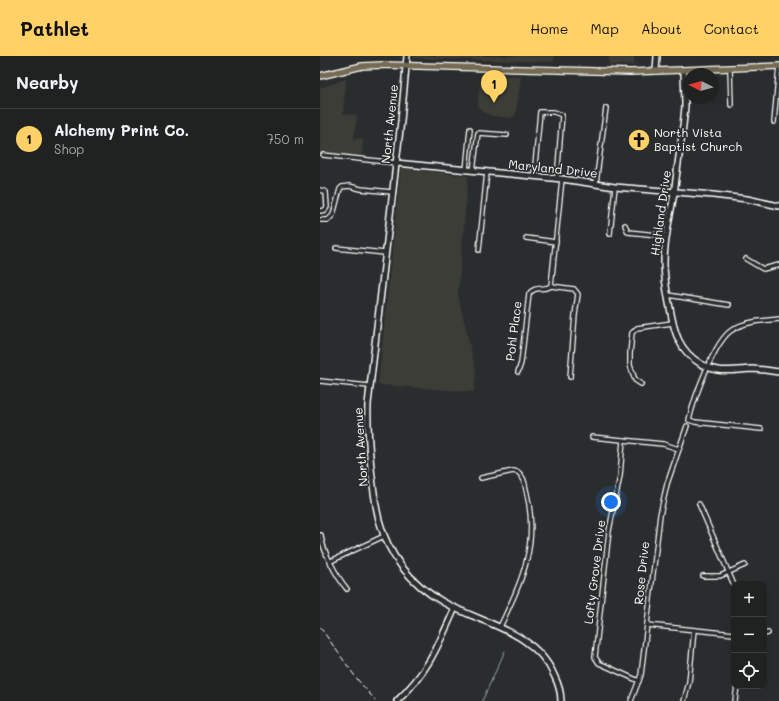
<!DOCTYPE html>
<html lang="en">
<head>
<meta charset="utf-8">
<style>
  :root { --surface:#202222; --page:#282a2a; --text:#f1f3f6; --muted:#a2a4a5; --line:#3d3f40; --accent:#ffd166 }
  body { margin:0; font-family:Mali,sans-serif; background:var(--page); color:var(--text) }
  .controls { position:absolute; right:12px; bottom:12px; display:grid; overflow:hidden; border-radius:8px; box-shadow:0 4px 16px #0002 }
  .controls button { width:36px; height:36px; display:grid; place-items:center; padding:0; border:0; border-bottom:1px solid var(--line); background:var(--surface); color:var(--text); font:20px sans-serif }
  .compass { position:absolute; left:363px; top:12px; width:36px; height:36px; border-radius:50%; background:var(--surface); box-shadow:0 4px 16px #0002; rotate:276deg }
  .you { position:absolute; left:291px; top:446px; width:14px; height:14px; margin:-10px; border:3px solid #fff; border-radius:50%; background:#1a73e8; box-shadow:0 0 0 6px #1a73e833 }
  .badge { display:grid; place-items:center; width:26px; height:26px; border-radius:50%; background:var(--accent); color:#111; font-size:13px; font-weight:700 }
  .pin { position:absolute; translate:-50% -33px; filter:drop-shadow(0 1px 2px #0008) }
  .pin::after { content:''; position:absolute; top:21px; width:14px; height:12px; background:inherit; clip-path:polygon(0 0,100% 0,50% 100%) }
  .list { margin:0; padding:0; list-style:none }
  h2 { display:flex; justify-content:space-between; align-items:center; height:52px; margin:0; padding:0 16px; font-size:17px }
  h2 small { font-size:13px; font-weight:400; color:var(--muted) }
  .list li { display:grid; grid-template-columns:26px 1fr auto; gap:12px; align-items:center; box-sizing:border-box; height:60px; padding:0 16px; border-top:1px solid var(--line) }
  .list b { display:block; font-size:15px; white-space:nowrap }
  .list p { margin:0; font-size:13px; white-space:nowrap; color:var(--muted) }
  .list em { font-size:13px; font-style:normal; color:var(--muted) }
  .icon { flex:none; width:22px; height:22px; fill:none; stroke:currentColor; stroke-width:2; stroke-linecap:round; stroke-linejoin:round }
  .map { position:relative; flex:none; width:459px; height:645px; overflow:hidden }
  header { display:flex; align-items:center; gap:24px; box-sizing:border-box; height:56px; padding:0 20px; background:var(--accent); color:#111 }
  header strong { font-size:19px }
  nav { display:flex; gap:22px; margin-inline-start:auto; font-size:14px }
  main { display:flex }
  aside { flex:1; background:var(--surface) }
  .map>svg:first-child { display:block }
  .built { fill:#3d3c38 }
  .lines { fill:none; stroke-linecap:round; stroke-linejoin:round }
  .stream { stroke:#94a6a7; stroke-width:1 }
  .street-casing { stroke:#fff; stroke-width:6 }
  .secondary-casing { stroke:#fff; stroke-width:8 }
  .primary-casing { stroke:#fff; stroke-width:8 }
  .street { stroke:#2a2d2e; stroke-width:3.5 }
  .secondary { stroke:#2a2d2e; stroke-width:5 }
  .primary { stroke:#756b52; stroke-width:5.5 }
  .rail { stroke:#fff; stroke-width:1; stroke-dasharray:6 3; stroke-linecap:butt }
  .labels { text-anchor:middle; stroke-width:3.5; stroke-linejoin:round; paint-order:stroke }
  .street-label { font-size:12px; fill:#fff; stroke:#2a2d2e }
  .poi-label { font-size:12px; fill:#fff; stroke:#2a2d2e; text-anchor:start }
</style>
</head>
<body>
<header>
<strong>Pathlet</strong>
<nav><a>Home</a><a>Map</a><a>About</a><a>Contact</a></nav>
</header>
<main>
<aside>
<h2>Nearby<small></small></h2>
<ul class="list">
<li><span class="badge">1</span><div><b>Alchemy Print Co.</b><p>Shop</p></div><em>750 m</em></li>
</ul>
</aside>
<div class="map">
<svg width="459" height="645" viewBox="0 0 459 645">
  <rect width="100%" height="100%" fill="#2a2d2e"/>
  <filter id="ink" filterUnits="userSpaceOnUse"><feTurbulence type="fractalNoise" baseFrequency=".025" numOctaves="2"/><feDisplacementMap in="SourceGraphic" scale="8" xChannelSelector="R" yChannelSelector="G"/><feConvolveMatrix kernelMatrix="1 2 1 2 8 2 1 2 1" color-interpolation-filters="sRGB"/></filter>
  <g filter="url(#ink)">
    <g class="built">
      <path d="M93,0H234V6L95,2Z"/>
      <rect x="289" y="0" width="25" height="9"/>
      <path d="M160,19L201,20L196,57L193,61L190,62L172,60L164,56L158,50Z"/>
      <path d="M26,23L23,58L37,59L34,83L43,82L42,99H0V32Z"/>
      <path d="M81,112L148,120L138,239L156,316L154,336L61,329H58Z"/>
    </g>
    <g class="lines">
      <path class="stream" d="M162,645L185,595"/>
      <g class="street-casing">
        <g id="street">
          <path d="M410,13L411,49"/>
          <path d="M454,66L459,10"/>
          <path d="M3,99L76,107"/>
          <path d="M146,114L150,73"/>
          <path d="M153,115L158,77L187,79"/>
          <path d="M214,120L220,56H234L242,59L237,123"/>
          <path d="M276,127L286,52"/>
          <path d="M0,134L6,136L7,151L5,154L0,155"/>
          <path d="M0,164H8L13,159L20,133L22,131L29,130L41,133L72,136"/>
          <path d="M305,169L308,176L347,180"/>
          <path d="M290,178L295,131"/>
          <path d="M206,182L236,186"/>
          <path d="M16,192L65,197"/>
          <path d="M159,194L167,116"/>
          <path d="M426,203L443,213L459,209"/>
          <path d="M231,230L254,233L258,238L255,259L250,321"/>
          <path d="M231,230L242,123"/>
          <path d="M348,239L409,249"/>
          <path d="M198,316L201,307L209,238C215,229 224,235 231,230"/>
          <path d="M0,325L49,330"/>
          <path d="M321,328L315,324L310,309V298L312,277L317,272L352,267"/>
          <path d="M441,373L375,366L369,364C374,343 394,285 412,274C425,265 443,265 459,263"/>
          <path d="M272,381L343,388L359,393"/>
          <path d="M303,384L300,420L289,475L275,601L279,607L319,625"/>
          <path d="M161,422L193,415L198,416C205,421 205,430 207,438C219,490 201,526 180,571"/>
          <path d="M379,448L414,529"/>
          <path d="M1,479C2,494 17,521 27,533"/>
          <path d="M11,505L64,480"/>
          <path d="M383,520H400L425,509"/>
          <path d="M327,569L414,578"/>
          <path d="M444,578L448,577"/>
          <path d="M311,645L321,619L340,459L347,428L367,370"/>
          <path d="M364,645L369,626L374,574"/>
          <path d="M415,645L417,630"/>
        </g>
      </g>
      <g class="secondary-casing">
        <g id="secondary">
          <path d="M87,0L81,65L48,348C47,370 49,390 51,412C55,449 58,480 82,511C93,525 107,537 123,546C162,568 214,574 234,619C238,627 241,636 241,645"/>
          <path d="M364,14C364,26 365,38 365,50C363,75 359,99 356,123C353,151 344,179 344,207C344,222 347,237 350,252C354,276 359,295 381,308C398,318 414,314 432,313C441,313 450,315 459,316"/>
          <path d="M336,15L337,0"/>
          <path d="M76,107L242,123L295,131L393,139L427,143L459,150"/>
          <path d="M77,645C108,616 118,590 135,552"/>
        </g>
      </g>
      <g class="primary-casing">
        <path id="primary" d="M0,20L42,10L63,9L311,16L459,10"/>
      </g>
      <use href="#street" class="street"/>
      <use href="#secondary" class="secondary"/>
      <use href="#primary" class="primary"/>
      <path class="rail" d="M0,571L37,623L56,645"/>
    </g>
  </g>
  <defs>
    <g id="church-disc" transform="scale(1.15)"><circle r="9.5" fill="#ffd166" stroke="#2a2d2e"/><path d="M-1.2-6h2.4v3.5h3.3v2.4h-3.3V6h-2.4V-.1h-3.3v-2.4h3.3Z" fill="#111"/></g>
  </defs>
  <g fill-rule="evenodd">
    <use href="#church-disc" x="319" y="84"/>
  </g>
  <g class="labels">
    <g class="street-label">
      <text transform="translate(70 68) rotate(-84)" y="4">North Avenue</text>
      <text transform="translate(233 113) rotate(6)" y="4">Maryland Drive</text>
      <text transform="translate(341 157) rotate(-82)" y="4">Highland Drive</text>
      <text transform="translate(194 275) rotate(-83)" y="4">Pohl Place</text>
      <text transform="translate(41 391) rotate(-94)" y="4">North Avenue</text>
      <text transform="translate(275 516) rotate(-83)" y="4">Lofty Grove Drive</text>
      <text transform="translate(322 517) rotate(-84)" y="4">Rose Drive</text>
    </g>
    <g class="poi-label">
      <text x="334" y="81">North Vista<tspan x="334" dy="14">Baptist Church</tspan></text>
    </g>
  </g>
</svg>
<div class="controls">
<button>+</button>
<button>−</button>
<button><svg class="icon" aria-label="locate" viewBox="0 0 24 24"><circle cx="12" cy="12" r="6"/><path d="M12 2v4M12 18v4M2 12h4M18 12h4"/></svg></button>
</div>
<svg class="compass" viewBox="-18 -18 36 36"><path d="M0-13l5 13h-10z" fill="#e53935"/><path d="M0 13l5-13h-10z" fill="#a2a4a5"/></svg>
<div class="you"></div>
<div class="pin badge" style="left:174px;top:47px">1</div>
</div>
</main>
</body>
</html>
